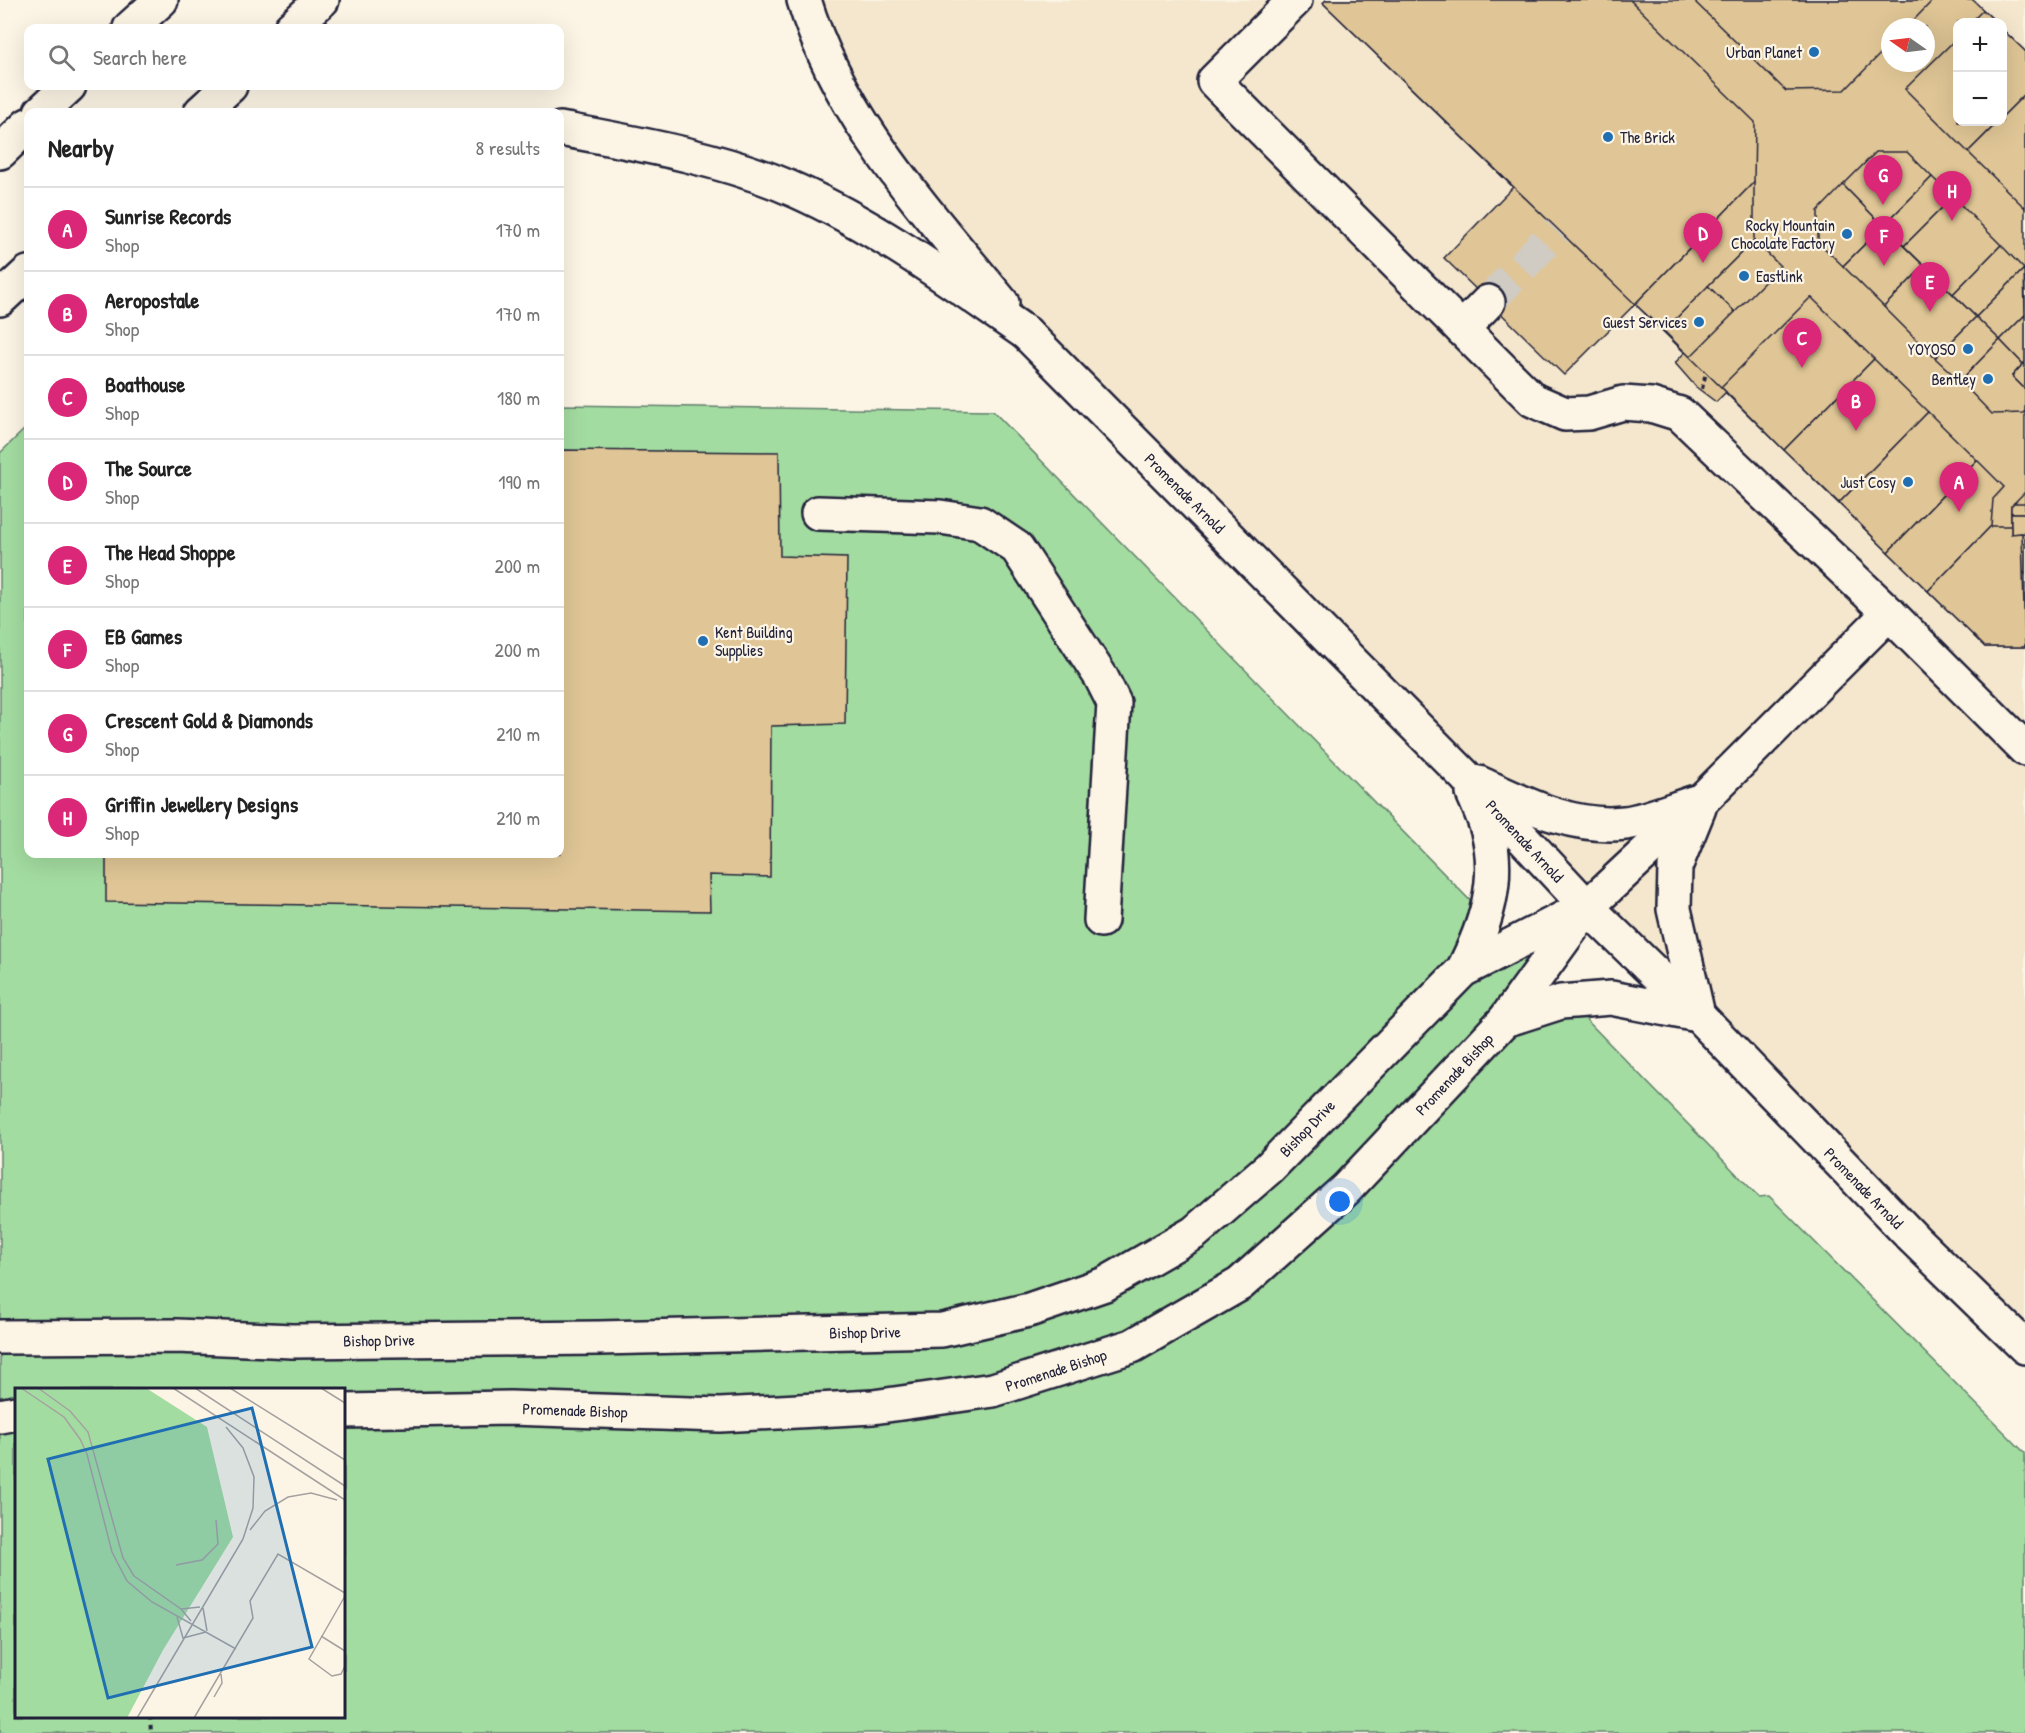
<!DOCTYPE html>
<html lang="en">
<head>
<meta charset="utf-8">
<style>
  :root { --surface:#fff; --page:#f6f6f6; --text:#222; --muted:#767676; --line:#e0e0e0; --accent:#db2777 }
  body { margin:0; font-family:"Patrick Hand",sans-serif; background:var(--page); color:var(--text) }
  .controls { position:absolute; right:18px; top:18px; display:grid; overflow:hidden; border-radius:12px; box-shadow:0 6px 24px #0002 }
  .controls button { width:54px; height:54px; display:grid; place-items:center; padding:0; border:0; border-bottom:2px solid var(--line); background:var(--surface); color:var(--text); font:30px sans-serif }
  .compass { position:absolute; left:1881px; top:18px; width:54px; height:54px; border-radius:50%; background:var(--surface); box-shadow:0 6px 24px #0002; rotate:284deg }
  .you { position:absolute; left:1340px; top:1202px; width:21px; height:21px; margin:-15px; border:4px solid #fff; border-radius:50%; background:#1a73e8; box-shadow:0 0 0 9px #1a73e833 }
  .badge { display:grid; place-items:center; width:39px; height:39px; border-radius:50%; background:var(--accent); color:#fff; font-size:20px; font-weight:700 }
  .pin { position:absolute; translate:-50% -50px; filter:drop-shadow(0 2px 3px #0008) }
  .pin::after { content:''; position:absolute; top:32px; width:21px; height:18px; background:inherit; clip-path:polygon(0 0,100% 0,50% 100%) }
  .list { margin:0; padding:0; list-style:none }
  h2 { display:flex; justify-content:space-between; align-items:center; height:78px; margin:0; padding:0 24px; font-size:26px }
  h2 small { font-size:20px; font-weight:400; color:var(--muted) }
  .list li { display:grid; grid-template-columns:39px 1fr auto; gap:18px; align-items:center; box-sizing:border-box; height:84px; padding:0 24px; border-top:2px solid var(--line) }
  .list b { display:block; font-size:22px; white-space:nowrap }
  .list p { margin:0; font-size:20px; white-space:nowrap; color:var(--muted) }
  .list em { font-size:20px; font-style:normal; color:var(--muted) }
  .icon { flex:none; width:33px; height:33px; fill:none; stroke:currentColor; stroke-width:2; stroke-linecap:round; stroke-linejoin:round }
  .map { position:relative; flex:none; width:2025px; height:1733px; overflow:hidden }
  .search { position:absolute; background:var(--surface); box-shadow:0 6px 24px #0002; left:24px; top:24px; width:540px; height:66px; display:flex; align-items:center; gap:15px; box-sizing:border-box; padding:0 21px; border-radius:12px; color:var(--muted); font-size:22px }
  .panel { position:absolute; background:var(--surface); box-shadow:0 6px 24px #0002; left:24px; top:108px; width:540px; height:750px; border-radius:12px }
  .map>svg:first-child { display:block }
  .built { fill:#f4e7cd; fill-rule:evenodd }
  .green { fill:#a3dca0; stroke:#627f6e; stroke-width:1.5; fill-rule:evenodd }
  .building { fill:#e0c696; stroke:#22223b; stroke-width:1.5; fill-rule:evenodd }
  .lines { fill:none; stroke-linecap:round; stroke-linejoin:round }
  .minor-tunnel { stroke:#d0cbc3; stroke-width:33; stroke-dasharray:33 16; stroke-linecap:butt }
  .minor-casing { stroke:#22223b; stroke-width:38 }
  .highway-casing { stroke:#22223b; stroke-width:38 }
  .path { stroke:#22223b; stroke-width:4; stroke-dasharray:4.5 4.5; stroke-linecap:butt }
  .minor { stroke:#fcf5e5; stroke-width:33 }
  .highway { stroke:#fcf5e5; stroke-width:33 }
  .poi-dot { fill:#1f6fb2; stroke:#fcf5e5; stroke-width:2 }
  .labels { text-anchor:middle; stroke-width:4.5; stroke-linejoin:round; paint-order:stroke }
  .poi-label { font-size:16px; fill:#22223b; stroke:#fcf5e5; text-anchor:end }
  .street-label { font-size:16px; fill:#22223b; stroke:#fcf5e5 }
  .inset-road { fill:none; stroke:#a5a1a1; stroke-width:1.5 }
  .view { fill:#1f6fb2; fill-opacity:0.15; stroke:#1f6fb2; stroke-width:3 }
  .inset-edge { fill:none; stroke:#22223b; stroke-width:3 }
</style>
</head>
<body>
<div class="map">
<svg width="2025" height="1733" viewBox="0 0 2025 1733">
  <rect width="100%" height="100%" fill="#fcf5e5"/>
  <filter id="ink" filterUnits="userSpaceOnUse"><feTurbulence type="fractalNoise" baseFrequency=".0167" numOctaves="2"/><feDisplacementMap in="SourceGraphic" scale="12" xChannelSelector="R" yChannelSelector="G"/><feConvolveMatrix kernelMatrix="1 2 1 2 8 2 1 2 1" color-interpolation-filters="sRGB"/></filter>
  <g filter="url(#ink)">
    <path class="built" d="M804,0H2025V1347L1026,333L881,155ZM1958,22H2002V122H1958ZM1890,27H1926V63H1890Z"/>
    <path class="green" d="M560,405L993,411L1759,1197L1769,1196L2025,1453V1733H0V453L28,426V854H560ZM16,1390H344V1716H16Z"/>
    <g class="building">
      <path d="M1326,0H1973L1996,22H1958V122H2002V29L2025,51V647H1985L1635,304L1564,375L1444,258L1513,187L1323,3ZM1890,27H1926V63H1890Z"/>
      <path d="M1326,0H1630L1755,122L1754,182L1635,304L1323,3Z"/>
      <path d="M1693,0H1933L1907,27H1890V44L1845,90L1786,91Z"/>
      <path d="M1983,10L1996,22H1971Z"/>
      <path d="M2002,29L2025,51V94L2002,117Z"/>
      <path d="M1958,37V122H1998L1968,152L1905,89Z"/>
      <path d="M2025,94V208L1968,152L1998,122H2002V117Z"/>
      <path d="M1876,152H1907L1932,177L1883,226L1843,185Z"/>
      <path d="M1932,177L1953,197L1904,246L1883,226Z"/>
      <path d="M1754,182V240L1664,331L1635,304Z"/>
      <path d="M1843,185L1883,226L1843,266L1818,242V211Z"/>
      <path d="M1953,197L2001,245L1953,294L1904,246Z"/>
      <path d="M1883,226L1924,266L1884,307L1843,266Z"/>
      <path d="M1754,240L1780,266L1735,312L1708,286Z"/>
      <path d="M2001,245L2024,269L1976,317L1953,294Z"/>
      <path d="M1924,266L1976,317L1935,358L1884,307Z"/>
      <path d="M2024,269L2025,315L2000,340L1976,317Z"/>
      <path d="M1708,286L1735,312L1690,357L1664,331Z"/>
      <path d="M1811,297L1874,359L1784,450L1721,387Z"/>
      <path d="M2025,315V362L2023,364L2000,340Z"/>
      <path d="M1976,317L2000,340L1960,381L1935,358Z"/>
      <path d="M2000,340L2023,364L2012,376L2025,389V411L2023,413L1992,414L1960,381Z"/>
      <path d="M1685,352L1726,392L1716,402L1696,387L1675,363Z"/>
      <path d="M1874,359L1928,412L1839,503L1784,450Z"/>
      <path d="M2023,364L2025,365V389L2012,376Z"/>
      <path d="M1928,412L1977,460L1888,552L1839,503Z"/>
      <path d="M560,450L779,452L780,556L847,558L845,724L771,726L770,877L709,875L710,911L106,902V854H560Z"/>
      <path d="M1977,460L2004,487L1993,499L1991,526L1928,591L1888,552Z"/>
      <path d="M2025,492V574L2022,571V533L2011,534V506Z"/>
      <path d="M2014,503H2025V513H2011V506Z"/>
      <path d="M2011,513H2025V533L2011,534Z"/>
      <path d="M1991,526H2011V534L2022,533L2025,647H1985L1928,591Z"/>
    </g>
    <g class="lines">
      <path class="minor-tunnel" d="M1488,302L1557,230"/>
      <g class="minor-casing">
        <g id="minor">
          <path d="M1295,0L1214,81L1533,400L1565,414L1589,413L1623,403L1651,405L1680,414L1889,613L2025,749"/>
          <path d="M1462,329L1488,302"/>
          <path d="M1026,333L1466,777L1587,907L1698,1015L1914,1239L2025,1347"/>
          <path d="M818,513L940,517L980,523L1017,548L1101,677L1114,703L1101,920"/>
          <path d="M1479,783C1525,804 1572,829 1625,823C1648,820 1673,809 1696,802"/>
          <path d="M1463,970C1485,927 1501,881 1488,832C1485,819 1478,805 1473,793"/>
          <path d="M1505,1020L1561,1002L1611,998L1698,1015L1674,909L1675,867L1699,808"/>
          <path d="M0,1337L177,1336L292,1341L599,1338L942,1330L1029,1310L1105,1284L1194,1233L1269,1168L1463,970L1582,909"/>
          <path d="M344,1411L510,1408L720,1415L873,1407L993,1390L1132,1346L1240,1284L1346,1189L1505,1020L1587,907L1702,800L1889,613"/>
          <path d="M0,1416L16,1413"/>
        </g>
      </g>
      <g class="highway-casing">
        <g id="highway">
          <path d="M804,0C840,119 925,209 1002,303"/>
          <path d="M130,28L161,0"/>
          <path d="M291,28L322,0"/>
          <path d="M41,112L69,86"/>
          <path d="M201,112L230,86"/>
          <path d="M560,129C635,143 727,159 797,191C879,228 952,282 1026,333"/>
          <path d="M0,152L28,125"/>
          <path d="M0,299L28,273"/>
        </g>
      </g>
      <g class="path">
        <path d="M1702,389L1706,372"/>
        <path d="M150,1716L151,1733"/>
      </g>
      <use href="#minor" class="minor"/>
      <use href="#highway" class="highway"/>
    </g>
  </g>
  <g class="poi-dot">
    <circle cx="1814" cy="52" r="6"/>
    <circle cx="1608" cy="137" r="6"/>
    <circle cx="1847" cy="234" r="6"/>
    <circle cx="1744" cy="276" r="6"/>
    <circle cx="1699" cy="322" r="6"/>
    <circle cx="1968" cy="349" r="6"/>
    <circle cx="1988" cy="379" r="6"/>
    <circle cx="1908" cy="482" r="6"/>
    <circle cx="703" cy="641" r="6"/>
  </g>
  <g class="labels">
    <g class="poi-label">
      <text x="1802" y="58">Urban Planet</text>
      <text x="1620" y="143" text-anchor="start">The Brick</text>
      <text x="1835" y="231">Rocky Mountain<tspan x="1835" dy="18">Chocolate Factory</tspan></text>
      <text x="1756" y="282" text-anchor="start">Eastlink</text>
      <text x="1687" y="328">Guest Services</text>
      <text x="1956" y="355">YOYOSO</text>
      <text x="1976" y="385">Bentley</text>
      <text x="1896" y="488">Just Cosy</text>
      <text x="715" y="638" text-anchor="start">Kent Building<tspan x="715" dy="18">Supplies</tspan></text>
    </g>
    <g class="street-label">
      <text transform="translate(1185 493) rotate(45)" y="6">Promenade Arnold</text>
      <text transform="translate(1525 841) rotate(47)" y="6">Promenade Arnold</text>
      <text transform="translate(1454 1074) rotate(-47)" y="6">Promenade Bishop</text>
      <text transform="translate(1307 1128) rotate(-46)" y="6">Bishop Drive</text>
      <text transform="translate(1864 1188) rotate(46)" y="6">Promenade Arnold</text>
      <text transform="translate(865 1332) rotate(-1)" y="6">Bishop Drive</text>
      <text transform="translate(379 1340) rotate(-1)" y="6">Bishop Drive</text>
      <text transform="translate(1056 1370) rotate(-18)" y="6">Promenade Bishop</text>
      <text transform="translate(575 1410) rotate(2)" y="6">Promenade Bishop</text>
    </g>
  </g>
  <g transform="translate(15 1388)">
    <rect width="330" height="330" fill="#fcf5e5"/>
    <path d="M0,0H131L192,39L218,149L148,262L112,330H0Z" fill="#a3dca0"/>
    <path class="inset-road" d="M6,0L49,29L65,51L72,66L97,164L112,193L137,214L221,261M23,0L55,23L73,44L108,170L119,188L166,221L176,233M158,0L330,112M180,0L330,98M215,0L330,72M306,0L330,15M211,39L228,60L239,89L238,120L228,151M235,142L250,123L273,109L296,105L322,112M161,177L187,172L203,156L201,132M330,208L294,271L317,288L326,286L330,278M188,220L192,243M166,221L185,219M162,229L168,250L191,244M306,248L330,263M199,309L207,295L206,286M122,330L228,151M179,330L238,230L235,213L263,166L330,205"/>
    <path class="view" d="M237,20L297,259L93,310L33,71Z"/>
    <rect width="330" height="330" class="inset-edge"/>
  </g>
</svg>
<div class="controls">
<button>+</button>
<button>−</button>
</div>
<svg class="compass" viewBox="-18 -18 36 36"><path d="M0-13l5 13h-10z" fill="#e53935"/><path d="M0 13l5-13h-10z" fill="#767676"/></svg>
<div class="you"></div>
<div class="pin badge" style="left:1959px;top:512px">A</div>
<div class="pin badge" style="left:1856px;top:431px">B</div>
<div class="pin badge" style="left:1802px;top:368px">C</div>
<div class="pin badge" style="left:1703px;top:263px">D</div>
<div class="pin badge" style="left:1930px;top:312px">E</div>
<div class="pin badge" style="left:1884px;top:266px">F</div>
<div class="pin badge" style="left:1883px;top:205px">G</div>
<div class="pin badge" style="left:1952px;top:221px">H</div>
<div class="search"><svg class="icon" aria-label="search" viewBox="0 0 24 24"><circle cx="10" cy="10" r="6"/><path d="M15 15l6 6"/></svg>Search here</div>
<section class="panel">
<h2>Nearby<small>8 results</small></h2>
<ul class="list">
<li><span class="badge">A</span><div><b>Sunrise Records</b><p>Shop</p></div><em>170 m</em></li>
<li><span class="badge">B</span><div><b>Aeropostale</b><p>Shop</p></div><em>170 m</em></li>
<li><span class="badge">C</span><div><b>Boathouse</b><p>Shop</p></div><em>180 m</em></li>
<li><span class="badge">D</span><div><b>The Source</b><p>Shop</p></div><em>190 m</em></li>
<li><span class="badge">E</span><div><b>The Head Shoppe</b><p>Shop</p></div><em>200 m</em></li>
<li><span class="badge">F</span><div><b>EB Games</b><p>Shop</p></div><em>200 m</em></li>
<li><span class="badge">G</span><div><b>Crescent Gold &amp; Diamonds</b><p>Shop</p></div><em>210 m</em></li>
<li><span class="badge">H</span><div><b>Griffin Jewellery Designs</b><p>Shop</p></div><em>210 m</em></li>
</ul>
</section>
</div>
</body>
</html>
